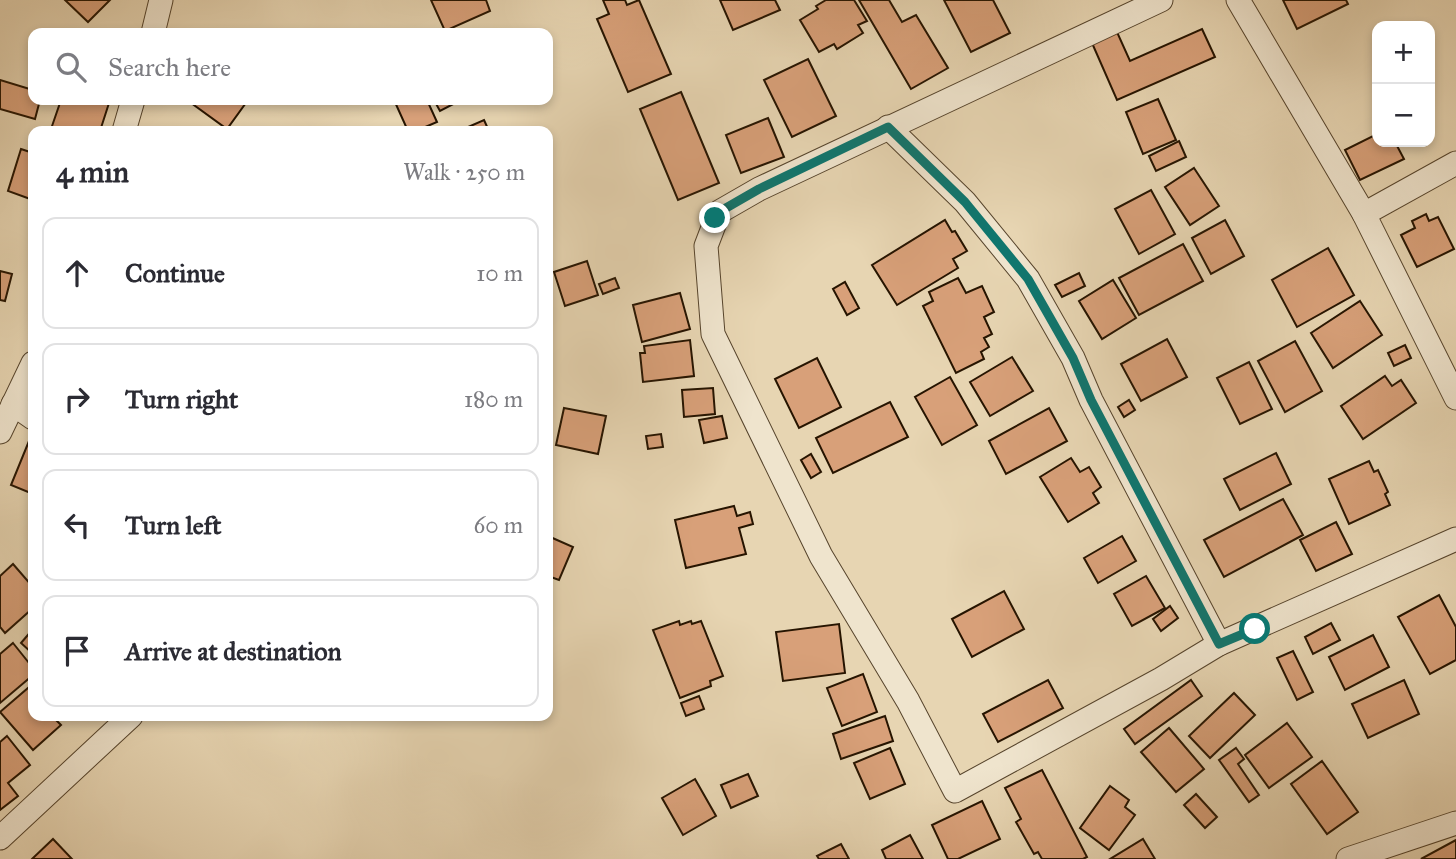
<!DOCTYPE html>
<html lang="en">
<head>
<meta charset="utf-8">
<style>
  :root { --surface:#fff; --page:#f7f7f7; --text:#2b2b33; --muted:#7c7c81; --line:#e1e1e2 }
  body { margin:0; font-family:"IM FELL Great Primer",serif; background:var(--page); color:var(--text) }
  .controls { position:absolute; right:21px; top:21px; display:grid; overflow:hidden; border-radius:14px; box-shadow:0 4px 10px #0003 }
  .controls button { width:63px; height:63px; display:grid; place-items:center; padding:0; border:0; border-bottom:2px solid var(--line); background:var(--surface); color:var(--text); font:35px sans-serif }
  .stop { position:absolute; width:21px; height:21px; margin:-16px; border:5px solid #0f766e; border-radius:50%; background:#fff }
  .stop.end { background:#0f766e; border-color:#fff; box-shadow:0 2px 7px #0008 }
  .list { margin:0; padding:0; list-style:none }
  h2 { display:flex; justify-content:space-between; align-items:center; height:91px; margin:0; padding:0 28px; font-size:30px }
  h2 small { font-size:23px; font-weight:400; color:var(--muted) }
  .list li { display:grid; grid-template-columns:46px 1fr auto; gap:21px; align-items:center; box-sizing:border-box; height:112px; margin:0 14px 14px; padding:0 14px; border:2px solid var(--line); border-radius:14px }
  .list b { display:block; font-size:26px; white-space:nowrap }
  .list em { font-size:23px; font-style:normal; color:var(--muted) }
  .icon { flex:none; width:38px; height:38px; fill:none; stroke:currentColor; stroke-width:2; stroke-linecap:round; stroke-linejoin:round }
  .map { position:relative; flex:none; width:1456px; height:859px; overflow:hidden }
  .search { position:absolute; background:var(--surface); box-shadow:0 4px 10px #0003; left:28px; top:28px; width:525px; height:77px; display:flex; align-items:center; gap:18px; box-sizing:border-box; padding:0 24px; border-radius:14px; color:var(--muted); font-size:26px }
  .panel { position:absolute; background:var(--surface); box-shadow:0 4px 10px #0003; left:28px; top:126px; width:525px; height:595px; border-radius:14px }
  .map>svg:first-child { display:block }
  .building { fill:#d8a079; stroke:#261400; stroke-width:2 }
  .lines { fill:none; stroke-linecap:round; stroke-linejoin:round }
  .minor-casing { stroke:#56442c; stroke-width:25 }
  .minor { stroke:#efe4cd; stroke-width:23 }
  .route { stroke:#0f766e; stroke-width:9 }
</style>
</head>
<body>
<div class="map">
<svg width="1456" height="859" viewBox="0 0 1456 859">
  <rect width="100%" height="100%" fill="#e7d5b2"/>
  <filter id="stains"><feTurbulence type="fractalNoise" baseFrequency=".00286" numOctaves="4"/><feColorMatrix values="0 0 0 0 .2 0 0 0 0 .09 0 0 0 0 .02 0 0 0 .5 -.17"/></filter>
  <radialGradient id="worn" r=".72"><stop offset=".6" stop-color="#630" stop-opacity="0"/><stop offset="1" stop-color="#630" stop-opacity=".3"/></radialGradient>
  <g class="building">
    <path d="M65,0H110L88,22Z"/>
    <path d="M431,0H486L490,11L445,31Z"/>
    <path d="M603,0H625L627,5L639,0L671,74L628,92L597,19L609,14Z"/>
    <path d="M720,0H775L780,10L733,30Z"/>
    <path d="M826,0H854L867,21L858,25L863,33L837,49L834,44L819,52L800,20L818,9L816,6Z"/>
    <path d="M859,0H889L902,22L916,15L948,68L911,89Z"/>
    <path d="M944,0H993L1010,33L971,52Z"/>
    <path d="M1283,0H1346L1348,4L1297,29Z"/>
    <path d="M1202,29L1215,57L1117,100L1092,43L1117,32L1130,61Z"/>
    <path d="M808,59L836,116L792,137L764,80Z"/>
    <path d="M0,80L33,90V100H40L35,119L0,109Z"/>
    <path d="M681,92L719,183L678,200L640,109Z"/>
    <path d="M1158,99L1176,140L1143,154L1126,112Z"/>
    <path d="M61,100H98L109,103L100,131H57L51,129Z"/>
    <path d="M187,100H248L227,129Z"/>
    <path d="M394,100H427L437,122L416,131H408Z"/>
    <path d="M434,100H461L440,111Z"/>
    <path d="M768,118L784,157L741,173L726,135Z"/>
    <path d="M484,120L489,131H459Z"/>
    <path d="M1377,134V142H1395L1404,159L1360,180L1345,150Z"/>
    <path d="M1179,141L1186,157L1156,171L1149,156Z"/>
    <path d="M21,149L33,153V200L8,191Z"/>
    <path d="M1194,168L1219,206L1190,225L1165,187Z"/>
    <path d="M1151,190L1175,234L1139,254L1115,209Z"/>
    <path d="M1426,214L1429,221L1438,217L1454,249L1417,267L1401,235L1415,228L1412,221Z"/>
    <path d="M945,220L952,232L955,231L967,251L953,259L958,268L897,305L872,265Z"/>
    <path d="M1225,220L1244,256L1211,274L1192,238Z"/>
    <path d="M1183,244L1203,281L1139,315L1119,278Z"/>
    <path d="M1328,248L1354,295L1297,327L1272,280Z"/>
    <path d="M587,261L598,295L565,306L554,272Z"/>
    <path d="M0,271L12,274L5,301L0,300Z"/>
    <path d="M1079,273L1085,286L1062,297L1055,285Z"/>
    <path d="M615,278L619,288L603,294L599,284Z"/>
    <path d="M958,278L966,293L982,286L994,312L984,317L992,334L984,338L989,347L981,352L984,359L956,373L923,306L933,301L929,292Z"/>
    <path d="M1113,280L1136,318L1102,339L1079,301Z"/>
    <path d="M845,282L859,308L847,315L833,289Z"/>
    <path d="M680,293L690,329L642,342L633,305Z"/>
    <path d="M1360,301L1382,335L1333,368L1311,333Z"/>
    <path d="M1167,339L1187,377L1141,401L1121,364Z"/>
    <path d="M690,340L694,376L643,382L640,353H645L644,346Z"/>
    <path d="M1295,341L1322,391L1285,412L1258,361Z"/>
    <path d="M1405,345L1411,358L1394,366L1388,353Z"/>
    <path d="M1012,357L1033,391L990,416L970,382Z"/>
    <path d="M817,358L841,407L799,428L775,379Z"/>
    <path d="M1249,362L1272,409L1240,424L1217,378Z"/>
    <path d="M1385,376L1392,386L1401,380L1416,403L1363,439L1341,406Z"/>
    <path d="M950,377L977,425L942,445L915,397Z"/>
    <path d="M713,388L715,414L684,417L682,390Z"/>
    <path d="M1129,400L1135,410L1124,417L1118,407Z"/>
    <path d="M890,402L908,437L833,473L816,438Z"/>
    <path d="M564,408L606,416L598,454L556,445Z"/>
    <path d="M1049,408L1067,441L1006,474L989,441Z"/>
    <path d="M722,416L727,438L704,443L699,420Z"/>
    <path d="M661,434L663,447L648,449L646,436Z"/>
    <path d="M29,441L33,442V494L11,485Z"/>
    <path d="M1276,453L1291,484L1240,510L1224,479Z"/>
    <path d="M811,454L821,472L811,478L801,460Z"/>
    <path d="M1071,458L1080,472L1089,467L1101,487L1093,493L1099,503L1068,522L1040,477Z"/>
    <path d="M1369,461L1374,472L1378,470L1388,492L1385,494L1390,505L1349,524L1329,479Z"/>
    <path d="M1283,499L1303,535L1224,577L1204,540Z"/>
    <path d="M734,506L737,516L750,512L753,524L739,528L746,554L686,568L675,520Z"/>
    <path d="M1336,522L1352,554L1316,571L1300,540Z"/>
    <path d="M548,536L573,547L559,580L548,576Z"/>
    <path d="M1122,536L1136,561L1098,583L1084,558Z"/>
    <path d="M13,564L33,587V608L5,633L0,627V576Z"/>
    <path d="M1146,576L1165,608L1132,626L1114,594Z"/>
    <path d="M1004,591L1024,629L972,657L952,619Z"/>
    <path d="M1439,595L1456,627V660L1430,674L1398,617Z"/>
    <path d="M1170,606L1178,618L1161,631L1153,619Z"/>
    <path d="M679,621L680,625L691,621L692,624L701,621L723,676L710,681L711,686L680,698L653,630Z"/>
    <path d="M1331,623L1340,640L1313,654L1305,637Z"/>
    <path d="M839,624L845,673L783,681L776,632Z"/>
    <path d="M33,629V654L21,643Z"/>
    <path d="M1373,635L1389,667L1345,690L1329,657Z"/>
    <path d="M13,643L33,668V675L0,703V654Z"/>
    <path d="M1293,651L1313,692L1297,700L1277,658Z"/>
    <path d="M863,674L877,712L842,726L827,688Z"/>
    <path d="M1048,680L1063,708L998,742L983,714Z"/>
    <path d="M1191,680L1202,696L1135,744L1124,729Z"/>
    <path d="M1404,680L1419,714L1368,738L1352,704Z"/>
    <path d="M28,688L33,694V716H52L61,725L33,750L0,712Z"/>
    <path d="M1234,693L1255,715L1210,758L1189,736Z"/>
    <path d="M699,696L704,709L686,716L681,703Z"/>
    <path d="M885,716L893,741L841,759L833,734Z"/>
    <path d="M1287,723L1312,757L1269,788L1245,755Z"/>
    <path d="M1169,728L1204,769L1176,792L1141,752Z"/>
    <path d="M7,736L30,765L8,783L18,796L0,810V742Z"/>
    <path d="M890,748L905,784L870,799L854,763Z"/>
    <path d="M1236,748L1244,759L1238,764L1259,795L1249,802L1219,760Z"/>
    <path d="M1322,761L1358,812L1327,834L1291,784Z"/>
    <path d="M1042,770L1087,857L1083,859H1042L1038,852L1034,854L1016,822L1021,819L1005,788Z"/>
    <path d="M748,774L758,796L731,808L721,785Z"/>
    <path d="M695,779L716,816L683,835L662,798Z"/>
    <path d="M1110,786L1129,800L1125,807L1135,815L1109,850L1080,828Z"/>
    <path d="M1196,794L1217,817L1205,828L1184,805Z"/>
    <path d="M982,801L1000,839L958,859H948L932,825Z"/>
    <path d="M910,835L923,859H886L882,850Z"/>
    <path d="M53,839L72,859H32Z"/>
    <path d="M1143,839L1155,859H1110Z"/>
    <path d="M1456,840V859H1421Z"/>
    <path d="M841,844L849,859H819L817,856Z"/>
  </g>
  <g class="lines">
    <g class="minor-casing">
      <g id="minor">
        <path d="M1161,0L759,189L719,212L706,246L713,334L821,556L908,701L955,791L1161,679L1219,644L1456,539"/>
        <path d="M1238,0L1364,214L1456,398"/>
        <path d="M153,33L161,0"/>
        <path d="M888,127L965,202L1028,279L1073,358L1091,400L1219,644"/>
        <path d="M124,131L133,100"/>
        <path d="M1364,214L1456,163"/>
        <path d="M13,404L33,418"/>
        <path d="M0,432L33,363"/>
        <path d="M0,838L131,716"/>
        <path d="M1348,859L1456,823"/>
      </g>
    </g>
    <use href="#minor" class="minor"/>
  </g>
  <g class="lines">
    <path class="route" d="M715,218L719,212L759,189L888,127L965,202L1028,279L1073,358L1091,400L1219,644L1255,629"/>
  </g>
  <rect width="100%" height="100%" filter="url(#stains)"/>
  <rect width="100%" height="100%" fill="url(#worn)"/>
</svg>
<div class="controls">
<button>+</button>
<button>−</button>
</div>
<div class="stop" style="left:1255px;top:629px"></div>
<div class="stop end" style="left:715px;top:218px"></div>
<div class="search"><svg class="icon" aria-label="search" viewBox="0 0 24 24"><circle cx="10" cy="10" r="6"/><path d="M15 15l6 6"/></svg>Search here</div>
<section class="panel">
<h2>4 min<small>Walk · 250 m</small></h2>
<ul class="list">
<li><svg class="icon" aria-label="ahead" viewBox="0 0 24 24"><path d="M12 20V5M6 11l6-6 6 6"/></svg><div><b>Continue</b></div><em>10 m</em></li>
<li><svg class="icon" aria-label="right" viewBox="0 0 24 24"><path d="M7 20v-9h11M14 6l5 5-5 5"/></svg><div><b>Turn right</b></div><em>180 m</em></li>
<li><svg class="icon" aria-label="left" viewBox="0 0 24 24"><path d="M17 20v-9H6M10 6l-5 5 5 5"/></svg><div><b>Turn left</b></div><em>60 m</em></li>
<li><svg class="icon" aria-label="arrive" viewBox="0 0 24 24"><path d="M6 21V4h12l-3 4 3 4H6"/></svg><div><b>Arrive at destination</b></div></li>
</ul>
</section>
</div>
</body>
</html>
